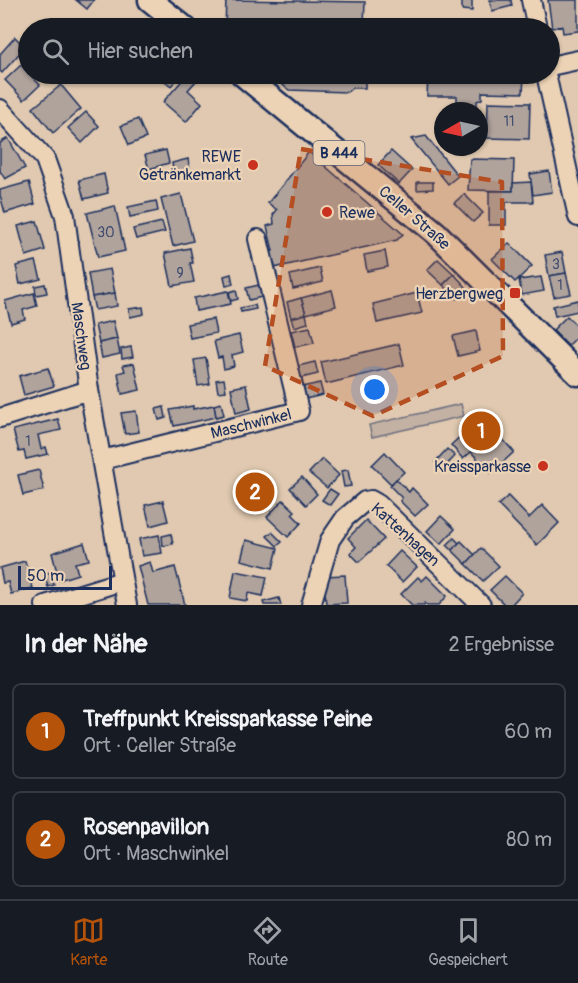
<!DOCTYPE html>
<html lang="de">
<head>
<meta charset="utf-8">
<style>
  :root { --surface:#171b24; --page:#20242c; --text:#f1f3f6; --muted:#9ea1a6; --line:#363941; --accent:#b45309 }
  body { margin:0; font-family:Pangolin,sans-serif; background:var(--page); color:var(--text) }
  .compass { position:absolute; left:434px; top:102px; width:54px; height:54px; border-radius:50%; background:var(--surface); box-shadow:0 2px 4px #0004; rotate:261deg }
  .scale { position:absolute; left:18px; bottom:15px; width:94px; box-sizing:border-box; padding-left:6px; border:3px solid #1b2f5e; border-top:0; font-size:16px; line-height:21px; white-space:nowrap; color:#1b2f5e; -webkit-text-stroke:4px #edd3b5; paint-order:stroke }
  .you { position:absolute; left:375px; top:390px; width:21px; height:21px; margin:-15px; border:4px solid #fff; border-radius:50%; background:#1a73e8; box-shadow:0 0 0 9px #1a73e833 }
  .badge { display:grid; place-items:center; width:39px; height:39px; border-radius:50%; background:var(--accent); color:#fff; font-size:20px; font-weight:700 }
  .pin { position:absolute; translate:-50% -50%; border:3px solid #fff; box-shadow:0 2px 6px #0006 }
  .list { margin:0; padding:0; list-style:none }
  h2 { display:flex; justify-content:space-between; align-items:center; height:78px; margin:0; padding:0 24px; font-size:26px }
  h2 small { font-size:20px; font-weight:400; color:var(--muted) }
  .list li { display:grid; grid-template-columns:39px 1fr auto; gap:18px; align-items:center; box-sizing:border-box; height:96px; margin:0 12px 12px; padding:0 12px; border:2px solid var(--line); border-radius:9px }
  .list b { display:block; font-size:22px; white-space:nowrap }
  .list p { margin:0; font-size:20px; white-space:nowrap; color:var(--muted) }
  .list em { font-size:20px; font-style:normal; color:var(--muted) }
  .icon { flex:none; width:33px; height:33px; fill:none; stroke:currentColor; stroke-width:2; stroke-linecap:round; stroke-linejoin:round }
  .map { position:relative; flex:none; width:578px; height:605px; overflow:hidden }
  .search { position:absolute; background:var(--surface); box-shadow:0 2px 4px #0004; left:18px; right:18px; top:18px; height:66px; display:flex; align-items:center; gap:15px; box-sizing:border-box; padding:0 21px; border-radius:33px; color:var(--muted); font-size:22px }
  .sheet { height:294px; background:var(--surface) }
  nav { display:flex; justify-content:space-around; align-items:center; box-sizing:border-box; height:84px; border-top:2px solid var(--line); background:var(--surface); font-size:16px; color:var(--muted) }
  nav a { display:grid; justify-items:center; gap:3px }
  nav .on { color:var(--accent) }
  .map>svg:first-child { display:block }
  .green { fill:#c3b2a3; stroke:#6f7080; stroke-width:1.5 }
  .building { fill:#b0a39c; stroke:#1b2f5e; stroke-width:1.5 }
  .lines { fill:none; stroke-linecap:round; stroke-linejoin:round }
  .minor-casing { stroke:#1b2f5e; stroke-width:22 }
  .major-casing { stroke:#1b2f5e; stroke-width:27 }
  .minor { stroke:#edd3b5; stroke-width:18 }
  .major { stroke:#edd3b5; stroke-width:22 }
  .marked { fill:#b54e20; fill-opacity:0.2; stroke:#b54e20; stroke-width:4.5; stroke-dasharray:12 8; stroke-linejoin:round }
  .poi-dot { fill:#c8321e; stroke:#edd3b5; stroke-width:2 }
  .labels { text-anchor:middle; stroke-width:4.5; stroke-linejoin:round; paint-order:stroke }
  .number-label { font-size:14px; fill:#404c6e }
  .shield { fill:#edd3b5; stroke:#5a6078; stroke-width:1.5 }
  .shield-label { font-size:15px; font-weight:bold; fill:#1b2f5e }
  .poi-label { font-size:16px; fill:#1b2f5e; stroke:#edd3b5; text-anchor:end }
  .street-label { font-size:16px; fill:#1b2f5e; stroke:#edd3b5 }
</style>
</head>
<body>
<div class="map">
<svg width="578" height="605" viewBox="0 0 578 605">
  <rect width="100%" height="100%" fill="#e0c9b0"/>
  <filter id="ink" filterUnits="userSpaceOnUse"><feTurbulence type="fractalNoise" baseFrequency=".0167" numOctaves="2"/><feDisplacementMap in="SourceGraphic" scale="12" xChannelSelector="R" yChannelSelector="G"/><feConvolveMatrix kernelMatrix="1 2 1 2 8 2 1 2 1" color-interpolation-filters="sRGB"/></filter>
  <g filter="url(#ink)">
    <path class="green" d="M461,404L464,416L372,437L369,425Z"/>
    <g class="building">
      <path d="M76,0H94L87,9Z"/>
      <path d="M226,0L365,2L364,24H367V28H225Z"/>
      <path d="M462,0H472V11L462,10Z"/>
      <path d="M490,0H511L512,6L492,11Z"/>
      <path d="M548,0H578V31L563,33L562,26L552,28Z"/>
      <path d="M15,37L25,47L2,73L0,71V54Z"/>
      <path d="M21,65L40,85L24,100L5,80Z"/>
      <path d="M159,74H181L171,86L157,75Z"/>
      <path d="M188,74L196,81L188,90L202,103L186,122L163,102Z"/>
      <path d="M269,74H365V88H352L347,92L289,90Z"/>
      <path d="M456,74L524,76L523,93L482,92V99L477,101V111H457V96H427L428,75L456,76Z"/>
      <path d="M61,85L81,109L53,133L33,108Z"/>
      <path d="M488,102L530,103L529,139L487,138Z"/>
      <path d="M86,112L99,126L82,143L68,128Z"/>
      <path d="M138,119L146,138L129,145L121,126Z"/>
      <path d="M426,136L458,176L448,184L411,139Z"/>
      <path d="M8,138L25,168L5,179L0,171V143Z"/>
      <path d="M166,150L169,163L149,169L145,155Z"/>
      <path d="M391,151L412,170L399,184L378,165Z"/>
      <path d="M309,152L403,234L397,240L274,268L270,252L273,251L267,226L274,224L273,215L277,210L268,203Z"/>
      <path d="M188,159L191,176L175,179L172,163Z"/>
      <path d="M470,159L514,160L513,191L468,190Z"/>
      <path d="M549,171L552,192L533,195L530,174Z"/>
      <path d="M104,174L108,193L84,199L79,180Z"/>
      <path d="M29,182L35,204L5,213L0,195V190Z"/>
      <path d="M417,182H433V189L417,190Z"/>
      <path d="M531,182L533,202H506V225H489V191H513V183Z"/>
      <path d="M181,194L193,241L173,246L161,199Z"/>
      <path d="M464,194L483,213L473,222L454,203Z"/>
      <path d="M156,201L158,211L130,217L128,207Z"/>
      <path d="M115,206L125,251L98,257L87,213Z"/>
      <path d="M37,221L45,250L26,256L18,226Z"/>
      <path d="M162,222L165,232L136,239L133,229Z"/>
      <path d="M509,243L532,266L515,282L492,259Z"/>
      <path d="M190,248L193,263H190L194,282L172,286L165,253Z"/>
      <path d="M385,251L388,267L367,271L364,255Z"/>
      <path d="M562,252L566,273L549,276L545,255Z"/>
      <path d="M438,259L454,274L443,285L427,270Z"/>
      <path d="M36,261L41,279L20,284L16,266Z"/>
      <path d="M320,268L323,282L293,289L290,275Z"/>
      <path d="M110,269L115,293L92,297L88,273Z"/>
      <path d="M566,273L571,294L554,297L549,276Z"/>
      <path d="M231,274L233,284L226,286L224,276Z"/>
      <path d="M454,274L467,288L457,299L443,285Z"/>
      <path d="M541,277L544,291L522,295L519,280Z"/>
      <path d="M45,284L47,293L36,295L35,286Z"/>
      <path d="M259,285L262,297L249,300L246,288Z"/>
      <path d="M236,290L238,299L231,301L229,292Z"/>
      <path d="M332,290L336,306L306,314L301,298Z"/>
      <path d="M228,291L231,304L196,311L194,298Z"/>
      <path d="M34,293L37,306L23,310L25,319L11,323L5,301Z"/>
      <path d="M115,293L117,306L95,310L92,297Z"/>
      <path d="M417,293L422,313L377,323L373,304Z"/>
      <path d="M301,298L306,314L291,318L287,302Z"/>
      <path d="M578,300V311L555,316L553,306Z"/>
      <path d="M255,305L256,309L241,312L240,308Z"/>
      <path d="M143,307L144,314L130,317L129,309Z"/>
      <path d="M306,314L308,323L294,327L291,318Z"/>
      <path d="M567,316L578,327V336L568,346L553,330Z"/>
      <path d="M213,319L216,333L190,338L187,324Z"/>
      <path d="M113,321L117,339L99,343L95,325Z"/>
      <path d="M310,327L314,343L295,347L291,331Z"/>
      <path d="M476,331L480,351L458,356L453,336Z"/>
      <path d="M239,335L243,352L232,355L234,366L224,369L222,357L218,358L214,341Z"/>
      <path d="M117,339L120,354L102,358L99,343Z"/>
      <path d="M399,344L404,365L326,384L321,362Z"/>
      <path d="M131,347L133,357L122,359L121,349Z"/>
      <path d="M206,358L210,384L198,386L194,360Z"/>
      <path d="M315,362L318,374L301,378L298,366Z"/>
      <path d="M134,363L140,390L122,394L118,373L125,371L123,365Z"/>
      <path d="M48,368L54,386L24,395L19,376Z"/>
      <path d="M224,379L226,391L218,392L216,380Z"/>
      <path d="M320,383L323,395L305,399L302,387Z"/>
      <path d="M246,385L251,409L236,413L231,388Z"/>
      <path d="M221,403L224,415L216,417L214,405Z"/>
      <path d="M214,405L216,417L174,426L170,410L193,406V409Z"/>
      <path d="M164,407L166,418L159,420L156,409Z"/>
      <path d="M136,411L139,432L125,434L121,413Z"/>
      <path d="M482,416L514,452L491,473L471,452L463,459L451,445Z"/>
      <path d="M58,419L61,430L38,435L41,449L46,447L48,454L26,459L24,451L19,452L13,430Z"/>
      <path d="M447,449L455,456L443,469L435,462Z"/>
      <path d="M385,452L404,472L391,484L372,465Z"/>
      <path d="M322,459L339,475L327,488L309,473Z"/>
      <path d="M39,470L44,490L23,495L18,475Z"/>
      <path d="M348,470L351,486L344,487L341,471Z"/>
      <path d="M302,477L317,494L306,505L290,488Z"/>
      <path d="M396,479L409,492L412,488L428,504L415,516L400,501L402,498L390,486Z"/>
      <path d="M330,489L338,494L330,505L322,500Z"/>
      <path d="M508,496L529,518L542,505L559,523L537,545L498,505Z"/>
      <path d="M283,500L295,511L292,514L301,523L288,537L267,517Z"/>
      <path d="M163,501L168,521L150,526L145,505Z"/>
      <path d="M441,516L455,529L441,544L427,531Z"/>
      <path d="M366,520L384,539L359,562L350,553L356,547L348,538Z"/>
      <path d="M272,532L282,542L277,546L267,536Z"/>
      <path d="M171,534L173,544L163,546L162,536Z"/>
      <path d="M159,535L162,553L142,556L139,539Z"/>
      <path d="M454,538L459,543L452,550L447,545Z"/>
      <path d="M246,540L278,548L273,568L241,560Z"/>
      <path d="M461,541L475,555L466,564L452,550Z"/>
      <path d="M84,543L89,560L75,563L78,574L59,580L52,553Z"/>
      <path d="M481,548L499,566L483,581L466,564Z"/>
      <path d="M400,551L417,567L402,582L386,566Z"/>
      <path d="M25,561L33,588L11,594L8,582L3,583L0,568Z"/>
      <path d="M150,562L153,573L175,567L185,605H148L138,566Z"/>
      <path d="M235,571L267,577L263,596L248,593L247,601L230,598Z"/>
      <path d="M50,572L54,585L48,587L44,574Z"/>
      <path d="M345,575L347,603L326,604L324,576Z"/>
      <path d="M427,576L447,596L439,605H427L425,603L424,605H412L401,594L418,577L422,581Z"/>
      <path d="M505,576L522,593L511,605H505L490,590Z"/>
      <path d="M279,598L281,605H264L263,602Z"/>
    </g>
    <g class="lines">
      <g class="minor-casing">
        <g id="minor">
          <path d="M531,0L537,28"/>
          <path d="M550,66L578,60"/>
          <path d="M546,74L578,217"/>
          <path d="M0,109L45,159L65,216L89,390L127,605"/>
          <path d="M0,418L89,390"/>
          <path d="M102,460L299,411L258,239"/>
          <path d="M45,605L122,581"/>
          <path d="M311,605L330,540L345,518L365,501L371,500L378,504L481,605"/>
        </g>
      </g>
      <g class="major-casing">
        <g id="major">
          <path d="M150,0L185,28"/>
          <path d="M242,74L436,233L578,374"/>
        </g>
      </g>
      <use href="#minor" class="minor"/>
      <use href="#major" class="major"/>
    </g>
  </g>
  <path class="marked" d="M301,149L502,182L503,356L373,416L265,366Z"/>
  <g class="poi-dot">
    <circle cx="253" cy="165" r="6"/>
    <circle cx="327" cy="212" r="6"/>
    <rect x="509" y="287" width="12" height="12" rx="3"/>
    <circle cx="543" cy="466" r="6"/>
  </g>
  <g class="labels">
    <g class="number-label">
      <text x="509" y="126">11</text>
      <text x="106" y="237">30</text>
      <text x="556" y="269">3</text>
      <text x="180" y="278">9</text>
      <text x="560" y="290">1</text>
      <text x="28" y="446">1</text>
    </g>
    <rect class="shield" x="313.5" y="141" width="51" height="24" rx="4.5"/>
    <g class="shield-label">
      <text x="339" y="158">B 444</text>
    </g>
    <g class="poi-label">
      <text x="241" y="162">REWE<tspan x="241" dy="18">Getränkemarkt</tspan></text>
      <text x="339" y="218" text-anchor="start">Rewe</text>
      <text x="503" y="299">Herzbergweg</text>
      <text x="531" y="472">Kreissparkasse</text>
    </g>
    <g class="street-label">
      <text transform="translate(415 217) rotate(41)" y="6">Celler Straße</text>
      <text transform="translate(82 336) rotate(82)" y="6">Maschweg</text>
      <text transform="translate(251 423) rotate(-14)" y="6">Maschwinkel</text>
      <text transform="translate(406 534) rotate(42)" y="6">Kattenhagen</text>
    </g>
  </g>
</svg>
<svg class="compass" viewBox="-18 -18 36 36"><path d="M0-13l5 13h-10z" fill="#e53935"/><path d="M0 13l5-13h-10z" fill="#9ea1a6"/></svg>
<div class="scale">50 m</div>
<div class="you"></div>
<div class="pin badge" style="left:481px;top:431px">1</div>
<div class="pin badge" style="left:255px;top:492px">2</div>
<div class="search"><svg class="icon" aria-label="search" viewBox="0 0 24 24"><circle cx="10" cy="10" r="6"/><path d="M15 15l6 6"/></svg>Hier suchen</div>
</div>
<section class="sheet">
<h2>In der Nähe<small>2 Ergebnisse</small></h2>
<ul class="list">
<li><span class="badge">1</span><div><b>Treffpunkt Kreissparkasse Peine</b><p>Ort · Celler Straße</p></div><em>60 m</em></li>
<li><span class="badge">2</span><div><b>Rosenpavillon</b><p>Ort · Maschwinkel</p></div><em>80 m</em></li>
</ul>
</section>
<nav>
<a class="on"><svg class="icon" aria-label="map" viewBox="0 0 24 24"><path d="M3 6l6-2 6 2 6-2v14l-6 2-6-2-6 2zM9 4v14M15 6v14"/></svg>Karte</a>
<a><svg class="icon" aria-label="directions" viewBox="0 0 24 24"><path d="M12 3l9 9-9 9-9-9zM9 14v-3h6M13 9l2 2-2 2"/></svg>Route</a>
<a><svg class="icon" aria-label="saved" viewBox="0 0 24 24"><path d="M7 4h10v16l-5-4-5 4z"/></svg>Gespeichert</a>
</nav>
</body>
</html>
